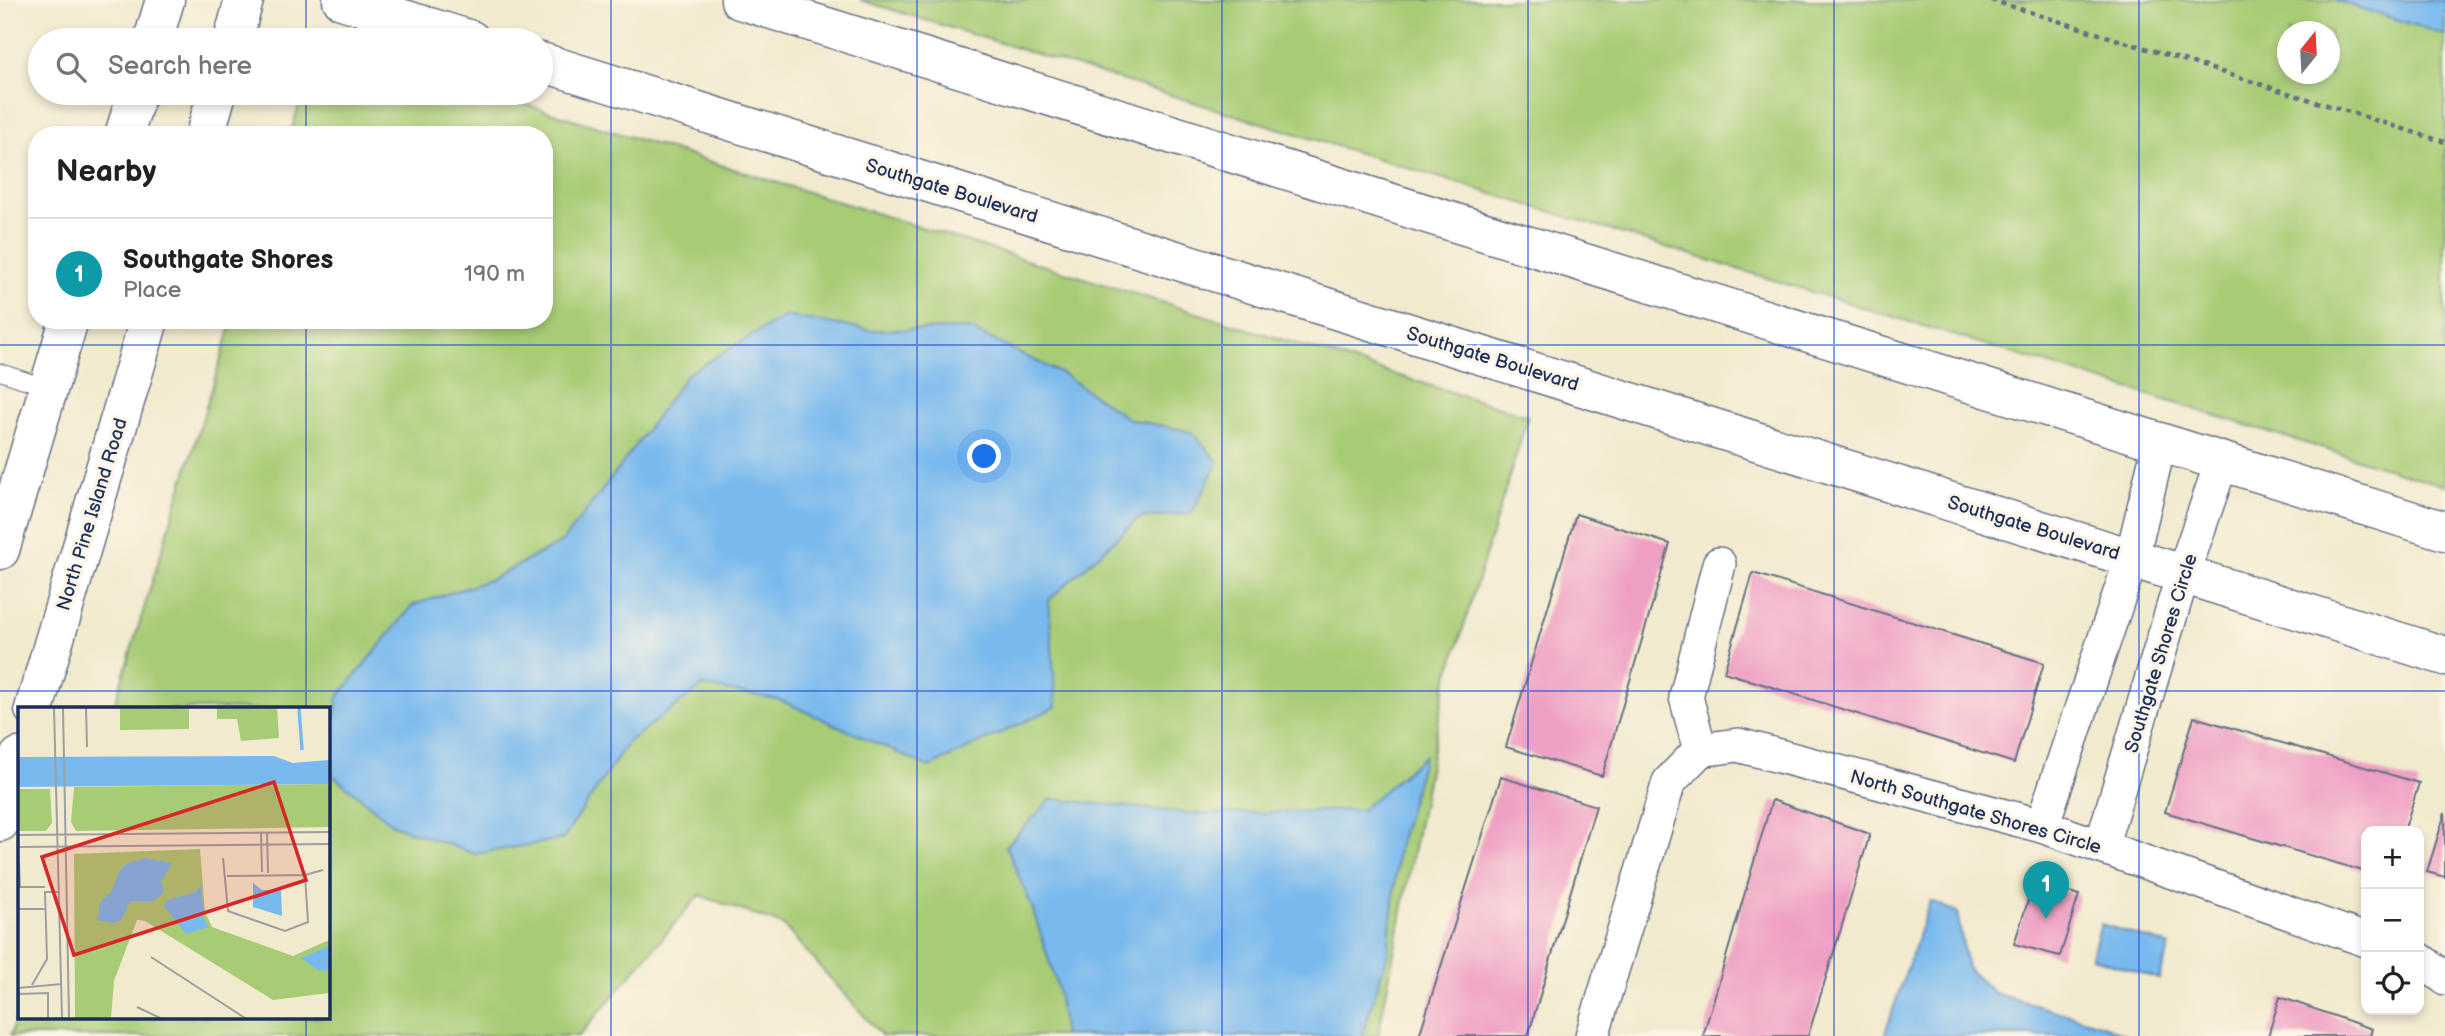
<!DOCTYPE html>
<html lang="en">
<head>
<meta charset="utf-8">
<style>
  :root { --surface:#fff; --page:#f2f2f2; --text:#202124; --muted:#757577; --line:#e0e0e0; --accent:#b5179e }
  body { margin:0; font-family:"Balsamiq Sans",sans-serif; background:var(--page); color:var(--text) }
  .controls { position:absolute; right:21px; bottom:21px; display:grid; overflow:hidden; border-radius:14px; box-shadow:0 4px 10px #0003 }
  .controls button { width:63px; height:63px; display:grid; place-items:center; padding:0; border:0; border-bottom:2px solid var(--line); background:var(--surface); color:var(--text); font:35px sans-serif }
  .compass { position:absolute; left:2277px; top:21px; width:63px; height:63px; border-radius:50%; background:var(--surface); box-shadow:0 4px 10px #0003; rotate:18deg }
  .you { position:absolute; left:985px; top:457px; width:24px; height:24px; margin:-18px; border:5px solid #fff; border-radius:50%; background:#1a73e8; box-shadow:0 0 0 10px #1a73e833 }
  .badge { display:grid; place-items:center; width:46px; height:46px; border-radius:50%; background:var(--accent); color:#fff; font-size:23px; font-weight:700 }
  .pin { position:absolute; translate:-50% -58px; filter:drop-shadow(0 2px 4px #0008) }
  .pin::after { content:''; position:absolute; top:37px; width:24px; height:21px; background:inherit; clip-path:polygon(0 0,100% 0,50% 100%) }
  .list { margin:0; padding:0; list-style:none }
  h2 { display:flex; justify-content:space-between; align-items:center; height:91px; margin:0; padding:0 28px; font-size:30px }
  h2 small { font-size:23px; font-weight:400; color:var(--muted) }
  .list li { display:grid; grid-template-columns:46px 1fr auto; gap:21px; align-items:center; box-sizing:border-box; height:112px; padding:0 28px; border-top:2px solid var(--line) }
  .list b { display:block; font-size:26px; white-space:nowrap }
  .list p { margin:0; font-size:23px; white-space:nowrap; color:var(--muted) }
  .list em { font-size:23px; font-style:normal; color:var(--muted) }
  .icon { flex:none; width:38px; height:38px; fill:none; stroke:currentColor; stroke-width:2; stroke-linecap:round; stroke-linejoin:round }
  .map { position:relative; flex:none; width:2445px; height:1036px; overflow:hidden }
  .search { position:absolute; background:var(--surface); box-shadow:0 4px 10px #0003; left:28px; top:28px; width:525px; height:77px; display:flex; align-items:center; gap:18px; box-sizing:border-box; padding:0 24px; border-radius:38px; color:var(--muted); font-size:26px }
  .panel { position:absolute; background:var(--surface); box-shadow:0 4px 10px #0003; left:28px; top:126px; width:525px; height:203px; border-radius:28px }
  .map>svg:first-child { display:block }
  .green { fill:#a8cc76; stroke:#627e6a; stroke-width:2; fill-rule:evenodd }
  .water { fill:#79b9ed; stroke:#4a74a6; stroke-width:2 }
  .building { fill:#ee9fc3 }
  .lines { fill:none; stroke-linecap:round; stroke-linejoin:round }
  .service-casing { stroke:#667085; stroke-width:18 }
  .minor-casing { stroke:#667085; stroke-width:36 }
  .secondary-casing { stroke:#667085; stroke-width:41 }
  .path { stroke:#667085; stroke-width:4.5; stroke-dasharray:5 5; stroke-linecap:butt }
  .service { stroke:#fff; stroke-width:16 }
  .minor { stroke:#fff; stroke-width:33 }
  .secondary { stroke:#fff; stroke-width:38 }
  .grid { fill:none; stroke:#1d4ed8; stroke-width:2; stroke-opacity:0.55 }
  .labels { text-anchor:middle; stroke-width:6; stroke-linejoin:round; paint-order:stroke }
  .street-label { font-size:19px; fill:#1b2f5e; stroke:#fcf5e5 }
  .inset-river { fill:none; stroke:#79b9ed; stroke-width:3.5 }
  .inset-road { fill:none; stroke:#9c9fa1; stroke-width:2 }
  .view { fill:#d62828; fill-opacity:0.15; stroke:#d62828; stroke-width:3.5 }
  .inset-edge { fill:none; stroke:#1b2f5e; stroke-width:3.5 }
</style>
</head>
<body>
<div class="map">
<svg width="2445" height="1036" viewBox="0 0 2445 1036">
  <rect width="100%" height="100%" fill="#fcf5e5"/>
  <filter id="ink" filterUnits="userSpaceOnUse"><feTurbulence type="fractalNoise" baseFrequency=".0143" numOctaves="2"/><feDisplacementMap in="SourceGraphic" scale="14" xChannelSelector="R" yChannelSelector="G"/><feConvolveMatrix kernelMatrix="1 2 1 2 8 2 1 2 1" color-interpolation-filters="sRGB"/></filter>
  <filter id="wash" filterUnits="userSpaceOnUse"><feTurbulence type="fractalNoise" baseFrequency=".00686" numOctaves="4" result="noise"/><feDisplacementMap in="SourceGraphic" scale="28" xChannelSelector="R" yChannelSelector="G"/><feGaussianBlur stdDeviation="1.57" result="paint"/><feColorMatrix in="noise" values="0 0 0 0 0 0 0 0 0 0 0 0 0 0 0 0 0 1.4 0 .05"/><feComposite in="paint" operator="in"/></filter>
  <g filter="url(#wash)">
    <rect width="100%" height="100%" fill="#f2eace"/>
    <g class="green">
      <path d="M860,0H2335L2445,35V486ZM2288,32H2330V74H2288Z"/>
      <path d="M303,93H489L1528,416L1445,687L1378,1036H882L783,925L699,895L579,1036H10L19,1008V1017H327V709H113L233,320H544V135H290Z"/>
    </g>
    <g class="water">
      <path d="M2335,0H2445V35Z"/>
      <path d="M785,316L870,330L970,329L1063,374L1129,419L1192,432L1218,462L1192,513L1139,518L1049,600L1056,707L929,767L780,700L703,686L628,742L563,839L475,854L395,826L328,771L338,697L413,605L492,579L562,542L622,464L687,374Z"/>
      <path d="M1424,756L1398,848L1388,953L1362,1036H1064L1058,989L1032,907L1006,846L1051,799L1199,814L1361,810Z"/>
      <path d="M1930,901L1957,912L1967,968L1994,993L2100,1024L2128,1036H1884Z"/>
      <path d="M2101,924L2170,946L2159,979L2091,957Z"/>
    </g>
    <g id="blocks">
      <g class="building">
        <path d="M1576,514L1670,544L1602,776L1506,747Z"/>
        <path d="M1753,573L2044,663L2014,763L1724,672Z"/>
        <path d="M2194,717L2419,783L2404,831H2366V872L2165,812Z"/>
        <path d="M1501,777L1596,806L1528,1036H1419Z"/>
        <path d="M1772,800L1870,834L1808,1036H1703Z"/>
        <path d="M2445,813V877L2427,872Z"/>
        <path d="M2034,882L2079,895L2060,956L2014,944Z"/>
        <path d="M2280,997L2372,1029L2370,1036H2268Z"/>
      </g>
    </g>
  </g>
  <g filter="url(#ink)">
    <use href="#blocks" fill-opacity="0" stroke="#667085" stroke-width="2"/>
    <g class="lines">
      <g class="service-casing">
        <path id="service" d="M0,372L48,388"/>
      </g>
      <g class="minor-casing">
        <g id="minor">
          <path d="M1700,750L1738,745L2042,826L2366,940"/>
          <path d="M2042,826L2132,557L2160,441"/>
          <path d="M2101,847L2183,574L2222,461"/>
          <path d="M2419,959L2445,978"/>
          <path d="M1592,1036L1669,782L1700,750L1686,697L1719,564"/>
        </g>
      </g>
      <g class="secondary-casing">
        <g id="secondary">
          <path d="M342,0L471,40"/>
          <path d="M740,0L2445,531"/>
          <path d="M153,40L165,0"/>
          <path d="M233,40L244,0"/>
          <path d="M541,62L2445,656"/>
          <path d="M124,135L137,93"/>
          <path d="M205,135L217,93"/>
          <path d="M0,550L69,320"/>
          <path d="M34,709L149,320"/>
          <path d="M0,822L19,757"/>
        </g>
      </g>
      <path class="path" d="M1991,0L2445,142"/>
      <use href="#service" class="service"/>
      <use href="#minor" class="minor"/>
      <use href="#secondary" class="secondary"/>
    </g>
  </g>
  <path class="grid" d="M306,0V40M611,0V1036M917,0V1036M1222,0V1036M1528,0V1036M1834,0V1036M2139,0V1036M306,93V135M306,320V709M0,345H2445M0,691H2445M306,1017V1036"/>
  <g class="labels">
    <g class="street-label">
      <text transform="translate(952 190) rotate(17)" y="7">Southgate Boulevard</text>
      <text transform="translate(1493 358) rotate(17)" y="7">Southgate Boulevard</text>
      <text transform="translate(91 514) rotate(-73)" y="7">North Pine Island Road</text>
      <text transform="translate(2034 527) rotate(17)" y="7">Southgate Boulevard</text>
      <text transform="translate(2160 653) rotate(-73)" y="7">Southgate Shores Circle</text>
      <text transform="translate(1976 811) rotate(16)" y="7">North Southgate Shores Circle</text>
    </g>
  </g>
  <g transform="translate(18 707)">
    <rect width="312" height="312" fill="#f2eace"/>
    <path d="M102,1H171V22L102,23ZM199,1H259L261,31L223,34L219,12H199ZM311,77V120L58,124L53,115L56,80ZM0,82H32L34,116L28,124H0ZM182,142L187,205L194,220L275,249L311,233V286L255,293L127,214L119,213L96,274L93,311H57L56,147Z" fill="#a8cc76"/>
    <path d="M256,49L275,56L311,53V77L0,80V50ZM127,151L154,156L143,175L146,185L136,194H112L104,212L96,216L79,213L82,195L94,184L101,164L109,156ZM235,176L244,183H263L264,209L235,200ZM183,178L186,213L191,220L168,227L146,199L149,193L178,185ZM311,239V263L301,264L283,251Z" fill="#79b9ed"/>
    <path class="inset-river" d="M281,1L284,43"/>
    <path class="inset-road" d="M36,1L44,311M45,1L51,311M68,1L69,40M243,125L244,165M249,125L250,166M0,128L312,125M0,140L312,137M205,151L210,204L267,224L290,215L287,168M1,155L2,180H27M209,169L287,168L305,163M0,202H27M133,250L227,311M14,278L29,252L27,185H41M0,281L44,277M1,287L30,286V311M119,300L142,311M1,311V284"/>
    <path class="view" d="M256,75L288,173L56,248L24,150Z"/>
    <rect width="312" height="312" class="inset-edge"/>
  </g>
</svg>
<div class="controls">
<button>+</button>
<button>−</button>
<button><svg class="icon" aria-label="locate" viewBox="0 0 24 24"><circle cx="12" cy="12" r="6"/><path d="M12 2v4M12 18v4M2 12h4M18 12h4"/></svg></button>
</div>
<svg class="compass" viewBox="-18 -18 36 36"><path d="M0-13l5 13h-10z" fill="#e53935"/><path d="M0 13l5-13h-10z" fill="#757577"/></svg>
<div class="you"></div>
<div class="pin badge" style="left:2046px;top:919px;background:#0f9aa8">1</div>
<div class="search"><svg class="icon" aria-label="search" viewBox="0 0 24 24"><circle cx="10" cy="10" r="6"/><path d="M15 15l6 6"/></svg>Search here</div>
<section class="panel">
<h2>Nearby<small></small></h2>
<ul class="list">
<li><span class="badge" style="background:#0f9aa8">1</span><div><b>Southgate Shores</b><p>Place</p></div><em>190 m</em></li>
</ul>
</section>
</div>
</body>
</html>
